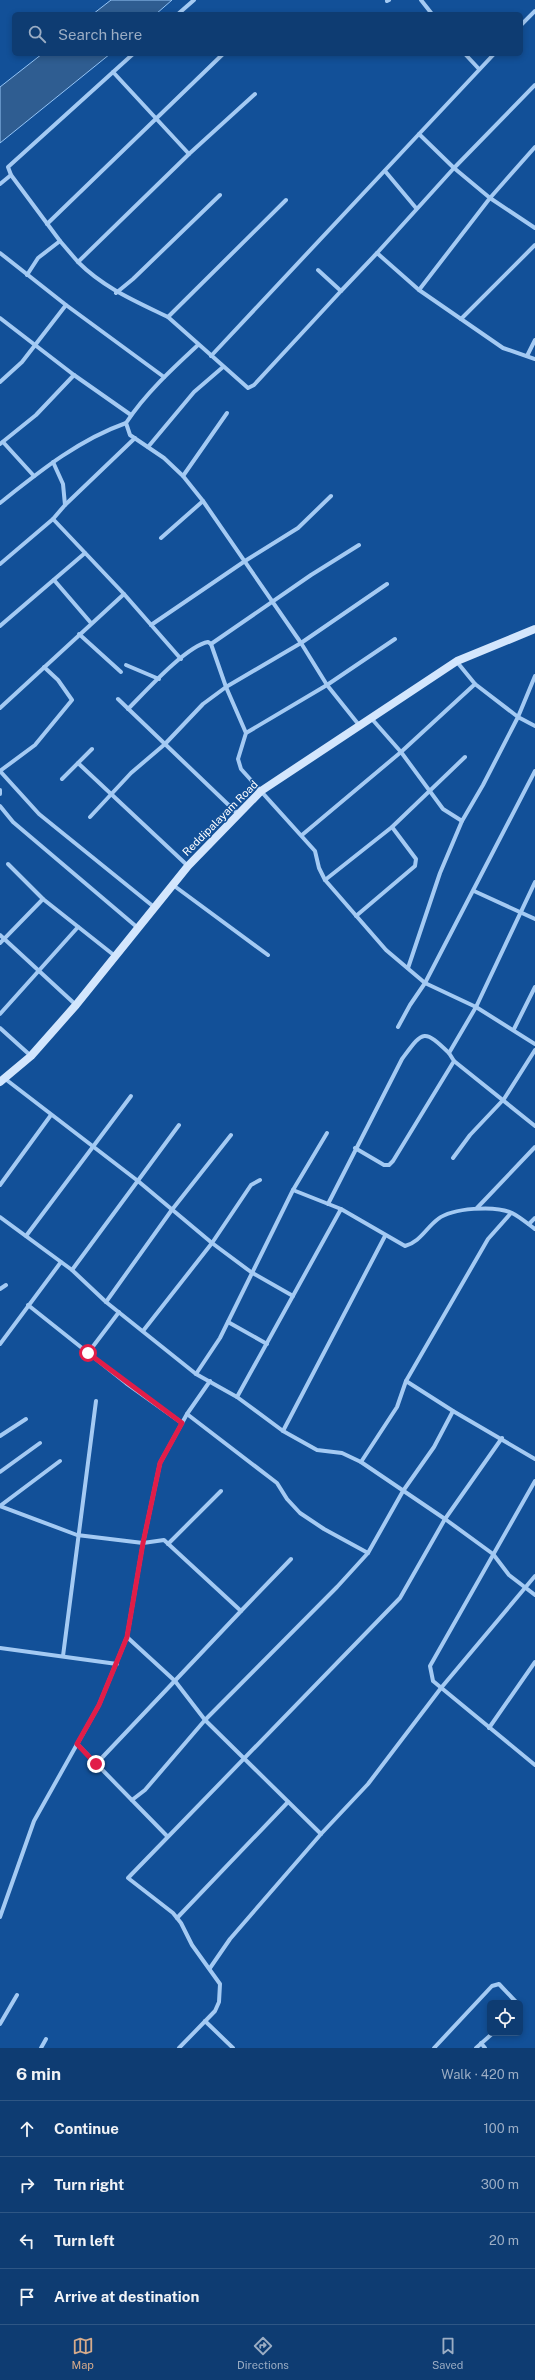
<!DOCTYPE html>
<html lang="en">
<head>
<meta charset="utf-8">
<style>
  :root { --surface:#0e3c72; --page:#174377; --text:#f1f3f6; --muted:#9badc4; --line:#2e5684; --accent:#d6ab8b }
  body { margin:0; font-family:"Public Sans",sans-serif; background:var(--page); color:var(--text) }
  .controls { position:absolute; right:12px; bottom:12px; display:grid; overflow:hidden; border-radius:6px; box-shadow:0 2px 6px #0003 }
  .controls button { width:36px; height:36px; display:grid; place-items:center; padding:0; border:0; border-bottom:1px solid var(--line); background:var(--surface); color:var(--text); font:20px sans-serif }
  .stop { position:absolute; width:12px; height:12px; margin:-9px; border:3px solid #e11d48; border-radius:50%; background:#fff }
  .stop.end { background:#e11d48; border-color:#fff; box-shadow:0 1px 4px #0008 }
  .list { margin:0; padding:0; list-style:none }
  h2 { display:flex; justify-content:space-between; align-items:center; height:52px; margin:0; padding:0 16px; font-size:17px }
  h2 small { font-size:13px; font-weight:400; color:var(--muted) }
  .list li { display:grid; grid-template-columns:26px 1fr auto; gap:12px; align-items:center; box-sizing:border-box; height:56px; padding:0 16px; border-top:1px solid var(--line) }
  .list b { display:block; font-size:15px; white-space:nowrap }
  .list em { font-size:13px; font-style:normal; color:var(--muted) }
  .icon { flex:none; width:22px; height:22px; fill:none; stroke:currentColor; stroke-width:2; stroke-linecap:round; stroke-linejoin:round }
  .map { position:relative; flex:none; width:535px; height:2048px; overflow:hidden }
  .search { position:absolute; background:var(--surface); box-shadow:0 2px 6px #0003; left:12px; right:12px; top:12px; height:44px; display:flex; align-items:center; gap:10px; box-sizing:border-box; padding:0 14px; border-radius:6px; color:var(--muted); font-size:15px }
  .sheet { height:276px; background:var(--surface) }
  nav { display:flex; justify-content:space-around; align-items:center; box-sizing:border-box; height:56px; border-top:1px solid var(--line); background:var(--surface); font-size:11px; color:var(--muted) }
  nav a { display:grid; justify-items:center; gap:2px }
  nav .on { color:var(--accent) }
  .map>svg:first-child { display:block }
  .water { fill:#2f5d91; stroke:#95c5f7 }
  .lines { fill:none; stroke-linecap:round; stroke-linejoin:round }
  .minor { stroke:#a4caf3; stroke-width:4 }
  .secondary { stroke:#d3e6fd; stroke-width:8 }
  .route { stroke:#e11d48; stroke-width:5 }
  .labels { text-anchor:middle; stroke-width:3; stroke-linejoin:round; paint-order:stroke }
  .street-label { font-size:11px; fill:#fff; stroke:#125098 }
</style>
</head>
<body>
<div class="map">
<svg width="535" height="2048" viewBox="0 0 535 2048">
  <rect width="100%" height="100%" fill="#125098"/>
  <g class="water">
    <path d="M111,0H172L156,14H93Z"/>
    <path d="M42,54H110L0,143V87Z"/>
  </g>
  <g class="lines">
    <g class="minor">
      <path d="M421,0L432,14"/>
      <path d="M387,1L389,0"/>
      <path d="M178,14L194,0"/>
      <path d="M521,25L535,11"/>
      <path d="M465,54L479,69"/>
      <path d="M494,54L419,134L454,168L535,85"/>
      <path d="M113,72L189,154"/>
      <path d="M535,147L490,198L535,228"/>
      <path d="M385,171L416,208"/>
      <path d="M0,184L11,175"/>
      <path d="M286,200L168,317L248,388L254,385L341,291"/>
      <path d="M47,224L223,54"/>
      <path d="M60,241L78,262"/>
      <path d="M0,253L66,305L164,377"/>
      <path d="M377,253L454,168L490,198L419,290"/>
      <path d="M318,270L341,291L377,253L419,290L503,348L535,359"/>
      <path d="M27,275L38,258L60,241L11,175L8,167L133,54"/>
      <path d="M116,293L133,279L220,195"/>
      <path d="M168,317C135,301 104,288 78,262L189,154L255,94"/>
      <path d="M0,318L74,375L131,415"/>
      <path d="M461,319L535,245"/>
      <path d="M198,345C172,369 145,394 126,423L130,435L164,458L183,476L203,501L301,643L327,685L359,725"/>
      <path d="M211,356L419,134"/>
      <path d="M527,356L535,340"/>
      <path d="M0,382L22,362L66,305"/>
      <path d="M3,442L34,476"/>
      <path d="M0,444L36,415L74,375"/>
      <path d="M148,447L194,392L223,367"/>
      <path d="M183,476L227,413"/>
      <path d="M0,503C39,472 78,440 126,423"/>
      <path d="M65,505L135,438"/>
      <path d="M53,519L124,594L181,659"/>
      <path d="M161,538L203,501"/>
      <path d="M0,564L53,519L65,505L63,484L53,462"/>
      <path d="M54,580L91,623"/>
      <path d="M151,625L245,561L298,528L331,496"/>
      <path d="M0,626L85,553"/>
      <path d="M79,634L121,672"/>
      <path d="M395,639L327,685L246,733L238,759L241,769L315,851L319,868L325,880L386,950L425,983L476,1007L535,1044"/>
      <path d="M211,644L311,575L359,545"/>
      <path d="M126,665L159,679"/>
      <path d="M535,676L518,717L535,726"/>
      <path d="M118,699L238,814"/>
      <path d="M0,708L124,594"/>
      <path d="M128,709C145,692 186,646 208,642L211,644L226,687L246,733"/>
      <path d="M371,718L401,752L443,809L462,821L483,785L518,717L475,684"/>
      <path d="M78,763L188,866"/>
      <path d="M0,771L39,814L154,907"/>
      <path d="M0,771L35,745L72,700L58,680L44,667"/>
      <path d="M62,779L92,749"/>
      <path d="M0,790V794"/>
      <path d="M0,806L13,822L138,928"/>
      <path d="M90,817L131,773L165,744L203,704L226,687L301,643L387,584"/>
      <path d="M302,835L401,752L475,684L457,662"/>
      <path d="M8,864L43,899L115,956"/>
      <path d="M325,880L392,827L465,757"/>
      <path d="M173,885L268,955"/>
      <path d="M474,891L535,919"/>
      <path d="M356,916L415,866L416,859L392,827"/>
      <path d="M0,935L76,1005"/>
      <path d="M0,943L43,899"/>
      <path d="M408,968L440,873L462,821"/>
      <path d="M0,1014L78,927"/>
      <path d="M398,1027L410,1005L425,983L535,771"/>
      <path d="M0,1028L31,1056"/>
      <path d="M514,1029L535,987"/>
      <path d="M454,1061L535,1126"/>
      <path d="M4,1078L138,1181L212,1243L251,1272L293,1296"/>
      <path d="M355,1148L384,1165H389L393,1161L454,1061L449,1053L476,1007L535,882"/>
      <path d="M453,1158L470,1135L504,1099L535,1050"/>
      <path d="M0,1185L51,1115"/>
      <path d="M293,1190L327,1133"/>
      <path d="M328,1204L402,1059C423,1031 423,1028 449,1053"/>
      <path d="M477,1208L535,1147"/>
      <path d="M0,1217L72,1270L106,1302L196,1374L237,1397L283,1431L317,1450L342,1453L361,1462L445,1519L493,1554L509,1575L535,1595"/>
      <path d="M529,1224L535,1218"/>
      <path d="M26,1236L131,1096"/>
      <path d="M72,1270L179,1125"/>
      <path d="M0,1289L6,1285"/>
      <path d="M106,1302L171,1211L231,1135"/>
      <path d="M28,1305L126,1383L182,1423"/>
      <path d="M228,1322L267,1344"/>
      <path d="M143,1331L212,1243L251,1185L260,1180"/>
      <path d="M0,1344L61,1262"/>
      <path d="M88,1353L119,1312"/>
      <path d="M196,1374L220,1338L293,1190L341,1209"/>
      <path d="M406,1381L453,1411L535,1459"/>
      <path d="M237,1397L341,1209L405,1246C420,1242 426,1228 438,1219C452,1208 495,1205 512,1213C520,1217 528,1224 535,1229"/>
      <path d="M187,1414L277,1483L287,1499L300,1513L324,1529L368,1553"/>
      <path d="M283,1431L385,1236"/>
      <path d="M0,1436L26,1419"/>
      <path d="M361,1462L397,1407L406,1381L488,1239L511,1213"/>
      <path d="M0,1472L40,1443"/>
      <path d="M535,1481L430,1666L433,1681L535,1765"/>
      <path d="M0,1506L77,1535L143,1543L164,1540L241,1611L96,1764"/>
      <path d="M0,1506L60,1461"/>
      <path d="M168,1544L221,1491"/>
      <path d="M241,1611L291,1559"/>
      <path d="M127,1637L175,1681L205,1720L321,1834"/>
      <path d="M0,1648L117,1664"/>
      <path d="M63,1656L96,1401"/>
      <path d="M489,1728L535,1662"/>
      <path d="M77,1744L167,1836"/>
      <path d="M132,1800L145,1790L205,1720L337,1587L368,1553L403,1491L434,1447L453,1411"/>
      <path d="M0,1917L34,1821L99,1705L127,1637L143,1543L160,1463L187,1414L210,1381"/>
      <path d="M177,1918L288,1802"/>
      <path d="M210,1968L230,1939L321,1834L368,1784L441,1688L535,1576"/>
      <path d="M520,2006V2008"/>
      <path d="M205,2021L233,2048"/>
      <path d="M0,2024L17,1995"/>
      <path d="M481,2043L485,2048"/>
      <path d="M41,2048L46,2039"/>
      <path d="M179,2048L215,2011L219,2002L220,1984L192,1945L181,1923L173,1913L128,1878L400,1598L445,1519L502,1438"/>
      <path d="M434,2048L492,1986L499,1984L517,2003"/>
      <path d="M476,2048L493,2033"/>
    </g>
    <path class="secondary" d="M0,1082L31,1056L76,1005L188,866L261,791L457,661L535,629"/>
  </g>
  <g class="lines">
    <path class="route" d="M88,1353L182,1423L160,1463L143,1543L127,1637L99,1705L77,1744L96,1764"/>
  </g>
  <g class="labels">
    <g class="street-label">
      <text transform="translate(220 818) rotate(-45)" y="4">Reddipalayam Road</text>
    </g>
  </g>
</svg>
<div class="controls">
<button><svg class="icon" aria-label="locate" viewBox="0 0 24 24"><circle cx="12" cy="12" r="6"/><path d="M12 2v4M12 18v4M2 12h4M18 12h4"/></svg></button>
</div>
<div class="stop" style="left:88px;top:1353px"></div>
<div class="stop end" style="left:96px;top:1764px"></div>
<div class="search"><svg class="icon" aria-label="search" viewBox="0 0 24 24"><circle cx="10" cy="10" r="6"/><path d="M15 15l6 6"/></svg>Search here</div>
</div>
<section class="sheet">
<h2>6 min<small>Walk · 420 m</small></h2>
<ul class="list">
<li><svg class="icon" aria-label="ahead" viewBox="0 0 24 24"><path d="M12 20V5M6 11l6-6 6 6"/></svg><div><b>Continue</b></div><em>100 m</em></li>
<li><svg class="icon" aria-label="right" viewBox="0 0 24 24"><path d="M7 20v-9h11M14 6l5 5-5 5"/></svg><div><b>Turn right</b></div><em>300 m</em></li>
<li><svg class="icon" aria-label="left" viewBox="0 0 24 24"><path d="M17 20v-9H6M10 6l-5 5 5 5"/></svg><div><b>Turn left</b></div><em>20 m</em></li>
<li><svg class="icon" aria-label="arrive" viewBox="0 0 24 24"><path d="M6 21V4h12l-3 4 3 4H6"/></svg><div><b>Arrive at destination</b></div></li>
</ul>
</section>
<nav>
<a class="on"><svg class="icon" aria-label="map" viewBox="0 0 24 24"><path d="M3 6l6-2 6 2 6-2v14l-6 2-6-2-6 2zM9 4v14M15 6v14"/></svg>Map</a>
<a><svg class="icon" aria-label="directions" viewBox="0 0 24 24"><path d="M12 3l9 9-9 9-9-9zM9 14v-3h6M13 9l2 2-2 2"/></svg>Directions</a>
<a><svg class="icon" aria-label="saved" viewBox="0 0 24 24"><path d="M7 4h10v16l-5-4-5 4z"/></svg>Saved</a>
</nav>
</body>
</html>
